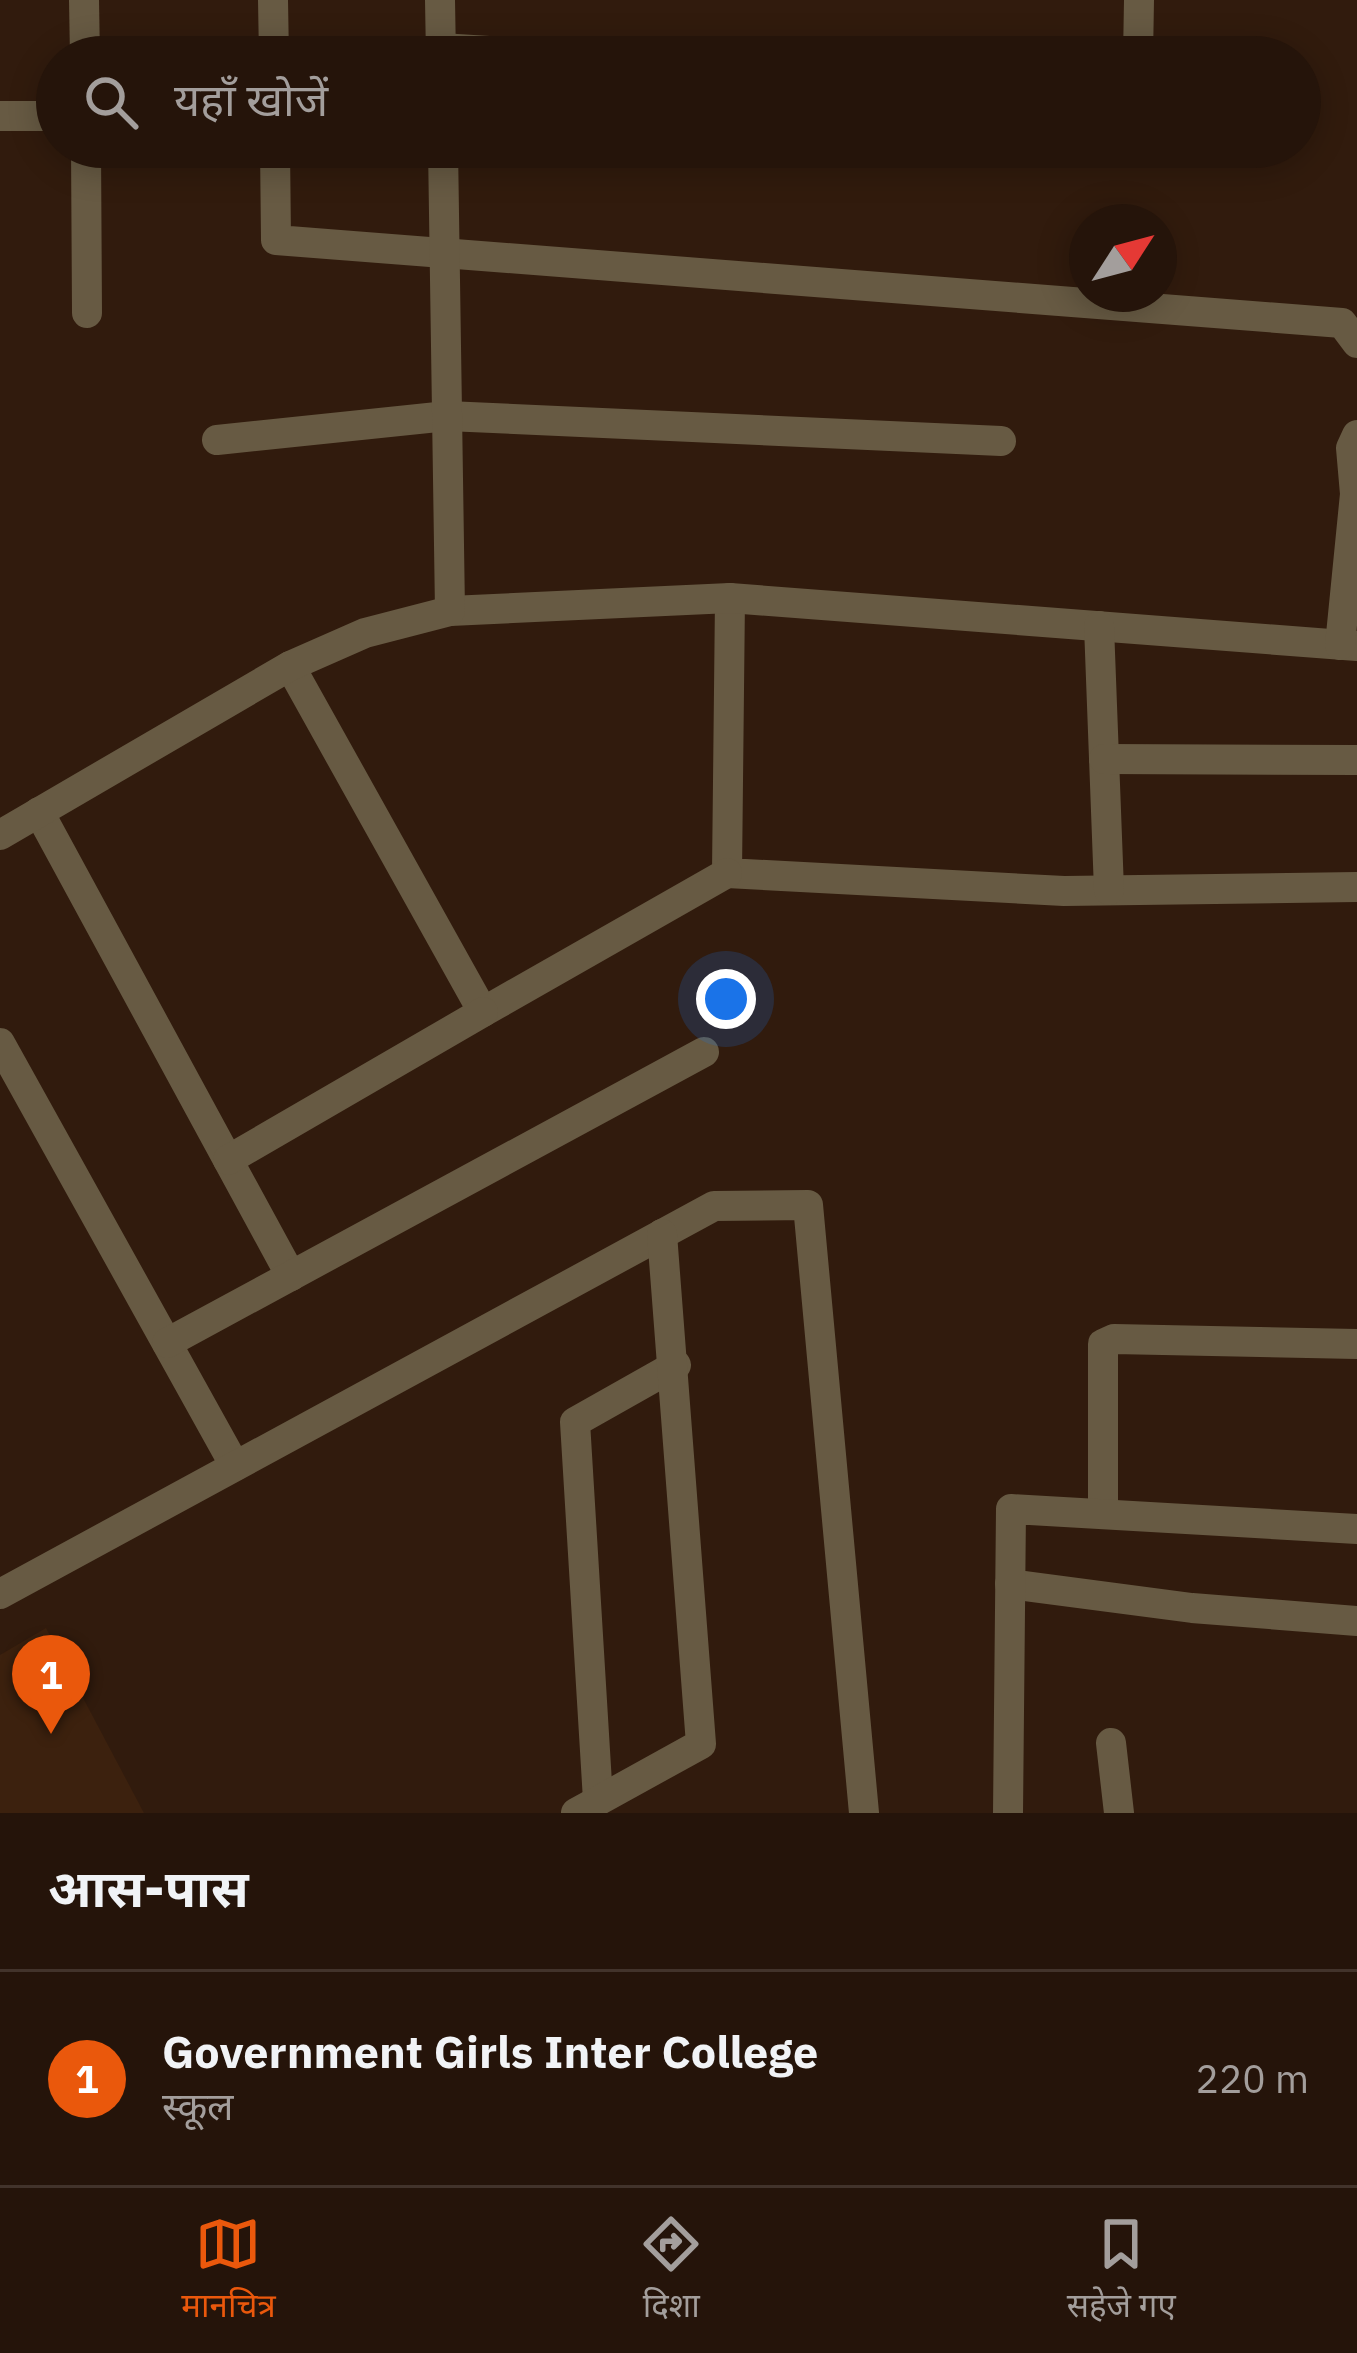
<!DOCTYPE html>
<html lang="hi">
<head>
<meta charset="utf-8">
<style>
  :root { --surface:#25140a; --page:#312118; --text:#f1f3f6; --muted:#a39e9c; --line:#42332b; --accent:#ea580c }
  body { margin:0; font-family:"IBM Plex Sans","Noto Sans Devanagari",sans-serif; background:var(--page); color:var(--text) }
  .compass { position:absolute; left:1069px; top:204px; width:108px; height:108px; border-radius:50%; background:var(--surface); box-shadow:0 6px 30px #0003; rotate:54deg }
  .you { position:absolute; left:726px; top:999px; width:42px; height:42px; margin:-30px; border:9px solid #fff; border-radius:50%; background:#1a73e8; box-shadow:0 0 0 18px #1a73e833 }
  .badge { display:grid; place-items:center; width:78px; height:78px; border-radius:50%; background:var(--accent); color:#fff; font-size:39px; font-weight:700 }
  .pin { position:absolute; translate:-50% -99px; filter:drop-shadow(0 3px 6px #0008) }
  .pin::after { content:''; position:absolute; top:63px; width:42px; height:36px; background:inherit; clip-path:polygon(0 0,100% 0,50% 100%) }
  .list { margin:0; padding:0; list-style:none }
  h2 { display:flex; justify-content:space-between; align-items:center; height:156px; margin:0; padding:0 48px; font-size:51px }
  h2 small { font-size:39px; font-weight:400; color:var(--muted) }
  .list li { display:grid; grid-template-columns:78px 1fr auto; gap:36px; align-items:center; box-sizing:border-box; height:216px; padding:0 48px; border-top:3px solid var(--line) }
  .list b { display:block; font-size:45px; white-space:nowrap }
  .list p { margin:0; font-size:39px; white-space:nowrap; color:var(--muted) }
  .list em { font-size:39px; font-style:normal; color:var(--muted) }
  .icon { flex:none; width:66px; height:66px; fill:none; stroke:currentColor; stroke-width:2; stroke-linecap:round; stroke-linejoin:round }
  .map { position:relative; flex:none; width:1357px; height:1813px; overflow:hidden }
  .search { position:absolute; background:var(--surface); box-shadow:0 6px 30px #0003; left:36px; right:36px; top:36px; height:132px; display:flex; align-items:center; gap:30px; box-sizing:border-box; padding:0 42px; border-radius:66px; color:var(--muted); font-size:45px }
  .sheet { height:372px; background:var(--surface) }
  nav { display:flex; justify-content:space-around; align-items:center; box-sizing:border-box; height:168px; border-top:3px solid var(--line); background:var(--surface); font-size:33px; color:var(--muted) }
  nav a { display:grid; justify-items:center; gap:6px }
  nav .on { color:var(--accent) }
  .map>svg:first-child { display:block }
  .built { fill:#3c210e }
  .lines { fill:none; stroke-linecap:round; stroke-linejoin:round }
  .minor { stroke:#675a43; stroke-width:30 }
</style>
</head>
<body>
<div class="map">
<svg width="1357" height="1813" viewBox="0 0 1357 1813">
  <rect width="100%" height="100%" fill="#311b0d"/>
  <path class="built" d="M46,1628L144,1813H0V1655Z"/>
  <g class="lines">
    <g class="minor">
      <path d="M84,0L85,57"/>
      <path d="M273,0L274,57"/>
      <path d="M440,0L441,57"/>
      <path d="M441,48L585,57"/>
      <path d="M1138,57L1139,0"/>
      <path d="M0,116H57"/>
      <path d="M86,147L87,313"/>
      <path d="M275,147L276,240L1342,323L1357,343"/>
      <path d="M217,440L447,416L1001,441"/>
      <path d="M730,598L727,873L1064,891L1357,887"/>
      <path d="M450,611L730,598L1357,646"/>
      <path d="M1099,626L1109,890"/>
      <path d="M1340,645L1355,494L1351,448L1357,435"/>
      <path d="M290,666L483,1012L727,873"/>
      <path d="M1104,759L1357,760"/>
      <path d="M39,812L291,1276"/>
      <path d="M0,835L290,666L365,633L450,611L443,147"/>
      <path d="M0,1043L235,1466"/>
      <path d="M228,1160L483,1012"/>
      <path d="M167,1343L704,1052"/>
      <path d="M1103,1514V1344L1114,1339L1357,1344"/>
      <path d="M1010,1584L1192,1608L1357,1621"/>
      <path d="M0,1594L714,1206L808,1205L864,1813"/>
      <path d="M1111,1743L1119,1813"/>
      <path d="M598,1800L575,1422L676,1365"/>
      <path d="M576,1813L701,1744L662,1234"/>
      <path d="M1008,1813L1011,1509L1357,1529"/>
    </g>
  </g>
</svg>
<svg class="compass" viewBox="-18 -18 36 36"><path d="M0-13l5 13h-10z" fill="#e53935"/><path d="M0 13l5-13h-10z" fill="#a39e9c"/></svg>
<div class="you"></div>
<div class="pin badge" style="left:51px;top:1734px">1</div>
<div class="search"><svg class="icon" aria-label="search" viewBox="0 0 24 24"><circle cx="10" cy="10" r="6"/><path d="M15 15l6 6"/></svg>यहाँ खोजें</div>
</div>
<section class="sheet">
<h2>आस-पास<small></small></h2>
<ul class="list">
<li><span class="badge">1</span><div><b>Government Girls Inter College</b><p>स्कूल</p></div><em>220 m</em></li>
</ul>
</section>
<nav>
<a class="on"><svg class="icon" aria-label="map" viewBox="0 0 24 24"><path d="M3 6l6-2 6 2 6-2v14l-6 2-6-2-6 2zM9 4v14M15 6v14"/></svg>मानचित्र</a>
<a><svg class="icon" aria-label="directions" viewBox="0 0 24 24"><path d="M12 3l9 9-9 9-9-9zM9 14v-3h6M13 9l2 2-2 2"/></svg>दिशा</a>
<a><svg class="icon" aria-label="saved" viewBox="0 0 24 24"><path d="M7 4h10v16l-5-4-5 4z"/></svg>सहेजे गए</a>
</nav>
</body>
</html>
